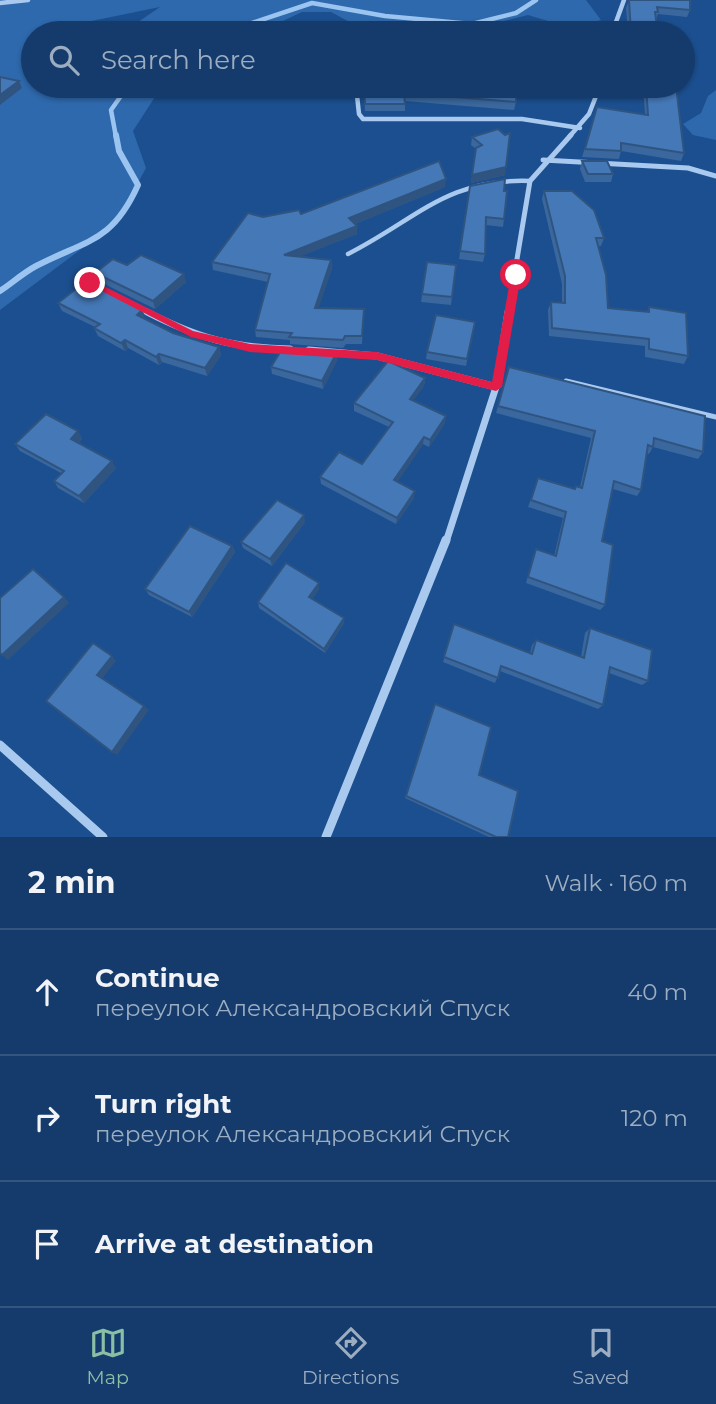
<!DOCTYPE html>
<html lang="en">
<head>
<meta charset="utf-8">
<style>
  :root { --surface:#143b6b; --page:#214673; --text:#f1f3f6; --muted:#9dadc1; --line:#33557e; --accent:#8abfa5 }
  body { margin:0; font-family:Montserrat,sans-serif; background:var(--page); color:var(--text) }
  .stop { position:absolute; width:21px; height:21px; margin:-16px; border:5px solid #e11d48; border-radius:50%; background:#fff }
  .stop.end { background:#e11d48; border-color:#fff; box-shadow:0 2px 7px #0008 }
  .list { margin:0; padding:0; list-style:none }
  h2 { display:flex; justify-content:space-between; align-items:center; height:91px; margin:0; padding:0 28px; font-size:30px }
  h2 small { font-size:23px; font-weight:400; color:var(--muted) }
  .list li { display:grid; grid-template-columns:46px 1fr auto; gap:21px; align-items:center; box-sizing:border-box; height:126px; padding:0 28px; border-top:2px solid var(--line) }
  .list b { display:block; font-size:26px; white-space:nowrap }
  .list p { margin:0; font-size:23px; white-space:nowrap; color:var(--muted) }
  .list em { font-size:23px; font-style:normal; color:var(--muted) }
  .icon { flex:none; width:38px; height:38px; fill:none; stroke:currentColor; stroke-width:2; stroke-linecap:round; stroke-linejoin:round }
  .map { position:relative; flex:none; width:716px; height:837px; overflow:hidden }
  .search { position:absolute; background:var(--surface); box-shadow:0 2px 5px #0004; left:21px; right:21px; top:21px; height:77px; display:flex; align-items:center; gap:18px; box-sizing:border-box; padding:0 24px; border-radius:38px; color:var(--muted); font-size:26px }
  .sheet { height:469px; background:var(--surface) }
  nav { display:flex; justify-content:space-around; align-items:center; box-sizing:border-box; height:98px; border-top:2px solid var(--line); background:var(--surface); font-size:19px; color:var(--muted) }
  nav a { display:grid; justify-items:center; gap:4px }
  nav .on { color:var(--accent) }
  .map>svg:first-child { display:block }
  .green { fill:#2e69ad }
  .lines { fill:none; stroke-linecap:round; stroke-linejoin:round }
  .stream-far1 { stroke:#9cc4f0; stroke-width:4.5 }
  .stream { stroke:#9cc4f0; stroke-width:6 }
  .lane-far1 { stroke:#a9c9ee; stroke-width:4.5 }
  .lane { stroke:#a9c9ee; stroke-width:5 }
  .street-far3 { stroke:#a9c9ee; stroke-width:4.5 }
  .street-far2 { stroke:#a9c9ee; stroke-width:5 }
  .street-far1 { stroke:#a9c9ee; stroke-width:7 }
  .street { stroke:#a9c9ee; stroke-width:9 }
  .wall { fill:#3a679d }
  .shaded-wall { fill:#305480 }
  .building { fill:#4478b7; stroke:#305480; stroke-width:2 }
  .route { fill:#e11d48 }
</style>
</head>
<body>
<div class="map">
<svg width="716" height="837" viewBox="0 0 716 837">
  <rect width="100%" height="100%" fill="#1b4f8f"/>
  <g class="green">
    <path d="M0,0H586L601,20L571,28L528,15L455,33H385L357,26L331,12H302L268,28L246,33H90L102,26L125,31L160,7L33,33V86H162L133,131L146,168L116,223L0,310Z"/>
    <path d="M716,90V140L693,135L683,124L701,113L708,96Z"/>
  </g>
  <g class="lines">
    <g class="stream-far1">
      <path d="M222,33L312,3L385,16L472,24L516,13L536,0"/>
      <path d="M116,137L111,110L128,86"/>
    </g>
    <path class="stream" d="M0,291C12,283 23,273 36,266C86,240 112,243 138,185L119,151L116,135"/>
    <path class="lane-far1" d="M348,254C417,219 447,178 530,181"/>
    <path class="lane" d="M566,381L716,417"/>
    <g class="street-far3">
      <path d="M0,3L28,0"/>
      <path d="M612,33L624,0"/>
      <path d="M356,86L359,114L363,119H522L580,128"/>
      <path d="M569,137L589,114L600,86"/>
    </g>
    <g class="street-far2">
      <path d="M543,160L688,168L716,176"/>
      <path d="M132,304L151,313"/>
      <path d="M508,313L530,181L571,135"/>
    </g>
    <g class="street-far1">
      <path d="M147,312C198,338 233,348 290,349"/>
      <path d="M309,350L377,356L496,387"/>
      <path d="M446,542L496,387L508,312"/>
    </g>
    <g class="street">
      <path d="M0,745L103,837"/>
      <path d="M326,837L446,540"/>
    </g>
  </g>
  <g class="wall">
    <path d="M629,0L690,10L687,17L658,14L656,19L658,33H628L626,8Z"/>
    <path d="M273,86H300L296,90Z"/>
    <path d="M364,86L516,102L514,110L405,101V111H365Z"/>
    <path d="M643,86H676L684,153L681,161L621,151L619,159L582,157L597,107L645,114Z"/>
    <path d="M498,129L505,175L471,183L476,149L471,145L472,137Z"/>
    <path d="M582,161L613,174L611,182H585L580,169Z"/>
    <path d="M470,186L504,191V219L503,227L486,225L485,254L483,262L459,259Z"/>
    <path d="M445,187L355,224L357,226V234L300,256L331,260L332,268L318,308L364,309L362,344H346L343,348L290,344V340L256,337L255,330L268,282L213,270L212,262L263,217L301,214Z"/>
    <path d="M544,191L604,238L601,246H598L608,308L647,312L649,307L688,356L684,364L645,357V346L549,336L548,310L551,302L562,303V284L542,199Z"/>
    <path d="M427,262L456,265L451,305L421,302Z"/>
    <path d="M127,265L186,282L155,309L98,281L95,273Z"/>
    <path d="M58,303L145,318L144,319L173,333L219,347L221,355L207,376L162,362L159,365L128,348L125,351L98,336L94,328L95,327L62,311Z"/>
    <path d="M475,322L466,366L426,359L427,352Z"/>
    <path d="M337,360L323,389L272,374L271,367Z"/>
    <path d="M509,367L703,452L698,459L653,447L649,454L647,453L641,490L637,496L613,489L602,541L605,605L600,610L526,583L533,556L536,549L554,556L563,518L528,507L538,478L574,489L576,486L580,487L591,438L496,413Z"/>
    <path d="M425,378L424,386L413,400L445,423L429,447L423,444L397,482L414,498L396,524L321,484L320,477L362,464L389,427L354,411V403Z"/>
    <path d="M78,431L82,439L78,443L116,468L84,503L58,488L54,481L61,473L20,451L15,444Z"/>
    <path d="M305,522L272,566L243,548L241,542Z"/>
    <path d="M232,546L235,552L192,617L149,595L145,589Z"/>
    <path d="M319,589L312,599L344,618V623L325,653L259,608L258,602Z"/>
    <path d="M454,624L530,653L532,645L536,640L581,657L585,633L590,628L648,681L642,685L609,673L603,705L598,709L500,671L495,683L443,662Z"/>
    <path d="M435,704L508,837H489L405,798Z"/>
  </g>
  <g class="shaded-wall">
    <path d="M19,81L22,88L0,105V95Z"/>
    <path d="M506,167L505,175L471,183L472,175Z"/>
    <path d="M446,179L445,187L350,226L349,218Z"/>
    <path d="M357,226V234L285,263L284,255Z"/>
    <path d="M331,260L332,268L316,316L315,308Z"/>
    <path d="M184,274L186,282L155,309L153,301Z"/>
    <path d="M142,310L145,318L140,323L137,315Z"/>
    <path d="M125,340L128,348L125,351L121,343Z"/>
    <path d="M219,347L221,355L207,376L205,368Z"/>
    <path d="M337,352V360L323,389L322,381Z"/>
    <path d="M159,354L162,362L159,365L156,357Z"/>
    <path d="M425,378L424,386L409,406L410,399Z"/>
    <path d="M446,416L445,423L429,447L430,440Z"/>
    <path d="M78,431L82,439L75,446L71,439Z"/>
    <path d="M424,437L423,444L394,487V480Z"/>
    <path d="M112,461L116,468L84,503L79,496Z"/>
    <path d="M415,491L414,498L396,524L397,518Z"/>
    <path d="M304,515L305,522L272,566L270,559Z"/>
    <path d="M232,546L235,552L192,617L189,612Z"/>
    <path d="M319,583V589L310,602L309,597Z"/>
    <path d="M64,597L69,603L8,660L2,655Z"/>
    <path d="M344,618V623L325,653L324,649Z"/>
    <path d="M112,656L116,661L101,680L97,675Z"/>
    <path d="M144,706L149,710L117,755L112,752Z"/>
  </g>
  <g class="building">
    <path d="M629,0H690V10L657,7L658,12H655L658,33H631Z"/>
    <path d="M541,21L565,26L560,33H535Z"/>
    <path d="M281,26L311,33H272Z"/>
    <path d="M0,77L19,81L0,95Z"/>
    <path d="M364,86H517L516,102L404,93L405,104H365Z"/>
    <path d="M646,86H676L684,153L621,143V151L585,149L597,107L648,115Z"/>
    <path d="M498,129L505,135L510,133L506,167L472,175L476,148L482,145L472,137Z"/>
    <path d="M439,161L446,179L349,218L357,226L284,255L331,260L315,308L364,309L362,336H345L343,340L289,337L292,333L255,330L270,274L212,262L248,213L263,217L299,210L301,214Z"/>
    <path d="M582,161H607L613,174H588Z"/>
    <path d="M505,179L504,191H507L504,219L486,217L485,254L460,251L470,186Z"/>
    <path d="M544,191H572L594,210L604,238H596L606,275L608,308L649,312V307L686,313L688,356L649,349V339L552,328L551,302L565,303V276Z"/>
    <path d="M141,255L184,274L153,301L95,273L113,259L127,265Z"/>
    <path d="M427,262L456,265L452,297L422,294Z"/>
    <path d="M86,281L139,307L142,310L137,315L173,333L219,347L205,368L159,354L156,357L125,340L121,343L94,328L100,324L58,303Z"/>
    <path d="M436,315L475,322L467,359L427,352Z"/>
    <path d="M282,349L337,352L322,381L271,367Z"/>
    <path d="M388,361L425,378L410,399L446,416L430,440L424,437L394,480L415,491L397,518L320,477L339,452L362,464L393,422L354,403Z"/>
    <path d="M509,367L705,416L703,452L654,438L653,447L648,445L641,490L614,481L602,541L613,545L605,605L528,577L536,549L556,556L566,512L531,500L538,478L575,489L576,486L582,488L595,431L498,406Z"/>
    <path d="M46,414L78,431L71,439L112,461L79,496L54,481L64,471L15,444Z"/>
    <path d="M277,500L304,515L270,559L241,542Z"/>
    <path d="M190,526L232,546L189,612L145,589Z"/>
    <path d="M286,563L319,583L309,597L344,618L324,649L258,602Z"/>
    <path d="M33,569L64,597L2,655L0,653V598Z"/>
    <path d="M454,624L532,654L536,640L584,658L590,628L652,650L648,681L610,667L603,705L501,666L498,678L444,657Z"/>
    <path d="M93,643L112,656L97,675L144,706L112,752L46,701Z"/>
    <path d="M435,704L491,727L479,775L518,791L508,837H496L406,796Z"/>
  </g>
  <path class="route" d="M516,272L521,275L502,387L496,391L377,360L250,352L191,337L86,283L94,281L193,331L250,344L377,352L492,382L511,275Z"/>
</svg>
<div class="stop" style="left:516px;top:275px"></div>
<div class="stop end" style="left:90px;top:283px"></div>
<div class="search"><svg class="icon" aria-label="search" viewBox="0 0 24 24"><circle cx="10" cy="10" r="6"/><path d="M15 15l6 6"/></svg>Search here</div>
</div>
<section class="sheet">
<h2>2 min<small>Walk · 160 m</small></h2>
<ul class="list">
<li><svg class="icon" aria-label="ahead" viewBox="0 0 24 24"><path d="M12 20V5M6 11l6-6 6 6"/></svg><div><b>Continue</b><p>переулок Александровский Спуск</p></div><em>40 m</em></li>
<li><svg class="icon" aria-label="right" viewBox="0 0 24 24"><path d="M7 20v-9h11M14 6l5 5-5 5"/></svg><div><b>Turn right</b><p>переулок Александровский Спуск</p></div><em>120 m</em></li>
<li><svg class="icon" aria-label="arrive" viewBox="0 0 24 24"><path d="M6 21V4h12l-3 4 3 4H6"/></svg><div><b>Arrive at destination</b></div></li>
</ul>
</section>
<nav>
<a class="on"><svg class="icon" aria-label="map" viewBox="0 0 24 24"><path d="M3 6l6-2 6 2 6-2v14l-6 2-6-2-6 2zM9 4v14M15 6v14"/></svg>Map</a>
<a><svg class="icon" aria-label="directions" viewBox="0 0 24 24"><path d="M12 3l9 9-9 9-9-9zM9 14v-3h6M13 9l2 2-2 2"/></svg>Directions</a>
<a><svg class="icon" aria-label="saved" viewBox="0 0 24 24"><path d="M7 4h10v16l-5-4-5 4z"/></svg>Saved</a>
</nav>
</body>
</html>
